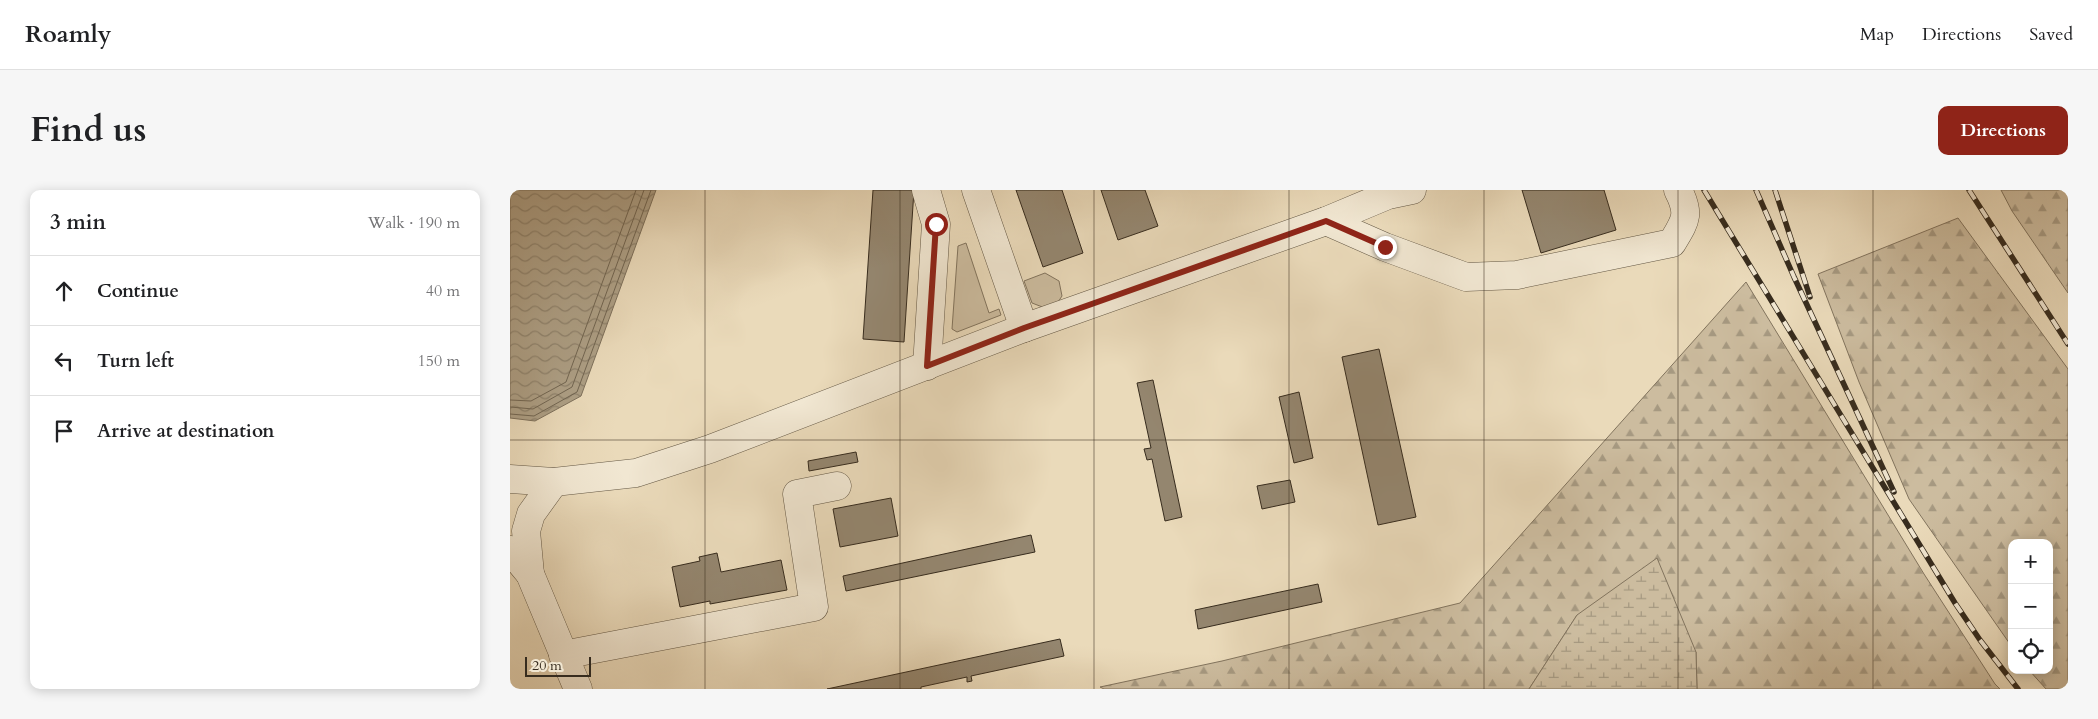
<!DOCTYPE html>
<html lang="en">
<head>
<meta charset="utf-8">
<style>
  :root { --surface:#fff; --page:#f6f6f6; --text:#202124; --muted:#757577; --line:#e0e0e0; --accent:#8f2418 }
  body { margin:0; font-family:Cardo,serif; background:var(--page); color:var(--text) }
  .controls { position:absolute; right:15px; bottom:15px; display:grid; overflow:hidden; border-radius:10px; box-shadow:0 2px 12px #0003 }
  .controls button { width:45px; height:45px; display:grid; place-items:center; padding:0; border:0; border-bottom:1px solid var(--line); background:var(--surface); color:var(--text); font:25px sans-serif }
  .scale { position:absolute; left:15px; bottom:12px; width:66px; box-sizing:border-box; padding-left:5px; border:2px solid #372c1e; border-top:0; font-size:14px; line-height:18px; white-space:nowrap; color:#372c1e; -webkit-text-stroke:4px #f1e7d2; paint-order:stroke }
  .stop { position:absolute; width:15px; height:15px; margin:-11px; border:4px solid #8f2418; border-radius:50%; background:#fff }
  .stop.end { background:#8f2418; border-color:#fff; box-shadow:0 1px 5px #0008 }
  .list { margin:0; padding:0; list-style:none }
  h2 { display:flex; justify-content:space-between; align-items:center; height:65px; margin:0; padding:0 20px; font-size:21px }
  h2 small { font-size:16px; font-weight:400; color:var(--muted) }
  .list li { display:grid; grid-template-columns:32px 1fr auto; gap:15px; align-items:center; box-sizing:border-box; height:70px; padding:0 20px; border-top:1px solid var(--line) }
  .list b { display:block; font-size:19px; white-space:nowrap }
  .list em { font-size:16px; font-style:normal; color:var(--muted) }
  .icon { flex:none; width:28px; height:28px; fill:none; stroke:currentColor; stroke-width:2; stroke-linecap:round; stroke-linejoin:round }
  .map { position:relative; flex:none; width:1558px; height:499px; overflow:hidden; border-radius:10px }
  header { display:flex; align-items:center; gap:30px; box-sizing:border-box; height:70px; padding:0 25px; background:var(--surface); border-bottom:1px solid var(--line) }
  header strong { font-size:24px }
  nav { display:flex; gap:28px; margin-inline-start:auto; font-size:18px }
  .intro { display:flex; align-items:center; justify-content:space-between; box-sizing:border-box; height:120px; padding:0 30px }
  h1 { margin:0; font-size:35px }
  .button { padding:12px 22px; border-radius:10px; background:var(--accent); color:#fff; font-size:18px; font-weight:700 }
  main { display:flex; gap:30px; padding:0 30px }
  aside { flex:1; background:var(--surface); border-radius:10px; box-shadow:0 2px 12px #0003 }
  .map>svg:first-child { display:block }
  .green { fill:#ccbc9f; stroke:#82745e }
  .forest { fill:url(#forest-firs); stroke:#82745e }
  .wetland { fill:url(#wetland-marsh); stroke:#82745e }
  .water { fill:url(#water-waves); stroke:#7e715c }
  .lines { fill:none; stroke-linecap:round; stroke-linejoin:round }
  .shore { stroke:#726652; stroke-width:1 }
  .building { fill:#94866f; stroke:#372c1e }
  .minor-casing { stroke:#645845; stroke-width:29 }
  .minor { stroke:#f1e7d2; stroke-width:28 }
  .rail-casing { stroke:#372c1e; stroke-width:5.5 }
  .rail { stroke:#f1e7d2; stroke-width:4; stroke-dasharray:11; stroke-linecap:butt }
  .route { stroke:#8f2418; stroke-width:6 }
  .grid { fill:none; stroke:#372c1e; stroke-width:1; stroke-opacity:0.55 }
</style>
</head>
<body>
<header>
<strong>Roamly</strong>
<nav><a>Map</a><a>Directions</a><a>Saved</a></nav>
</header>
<div class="intro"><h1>Find us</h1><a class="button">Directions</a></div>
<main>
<aside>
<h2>3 min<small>Walk · 190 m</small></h2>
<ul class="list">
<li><svg class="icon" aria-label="ahead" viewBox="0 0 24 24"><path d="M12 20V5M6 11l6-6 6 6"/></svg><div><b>Continue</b></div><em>40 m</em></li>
<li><svg class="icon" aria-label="left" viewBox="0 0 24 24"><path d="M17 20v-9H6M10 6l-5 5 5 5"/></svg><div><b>Turn left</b></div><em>150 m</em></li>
<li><svg class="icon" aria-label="arrive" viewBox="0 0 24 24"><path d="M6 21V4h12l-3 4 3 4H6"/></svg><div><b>Arrive at destination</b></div></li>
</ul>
</aside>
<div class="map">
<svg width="1558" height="499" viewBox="0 0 1558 499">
  <defs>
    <pattern id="forest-firs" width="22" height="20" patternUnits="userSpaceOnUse" patternTransform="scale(1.25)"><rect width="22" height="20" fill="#ccbc9f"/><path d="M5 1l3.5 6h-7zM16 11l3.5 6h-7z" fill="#a69981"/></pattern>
    <pattern id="wetland-marsh" width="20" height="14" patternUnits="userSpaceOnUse" patternTransform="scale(1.25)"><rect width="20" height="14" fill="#ccbc9f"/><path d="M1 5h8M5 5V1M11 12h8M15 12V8" fill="none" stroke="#a69981"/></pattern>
    <pattern id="water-waves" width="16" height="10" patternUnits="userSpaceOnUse" patternTransform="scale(1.25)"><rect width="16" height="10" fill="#ad9f85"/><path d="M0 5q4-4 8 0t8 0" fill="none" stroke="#8e826c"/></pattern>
  </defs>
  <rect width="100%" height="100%" fill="#eadaba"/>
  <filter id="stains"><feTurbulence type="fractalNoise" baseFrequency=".004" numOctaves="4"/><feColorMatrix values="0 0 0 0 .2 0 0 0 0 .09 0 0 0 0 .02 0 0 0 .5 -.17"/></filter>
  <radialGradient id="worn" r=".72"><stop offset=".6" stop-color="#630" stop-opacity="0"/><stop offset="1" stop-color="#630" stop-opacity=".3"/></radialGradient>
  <g class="green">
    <path d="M456,53L479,123L489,119L491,125L447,142L442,139L448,56Z"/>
    <path d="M535,83L549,91L552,106L546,115L535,118L522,113L514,91Z"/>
  </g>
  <g class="forest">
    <path d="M1491,0H1558V103L1502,21Z"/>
    <path d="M1448,28L1558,179V499H1536L1519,480H1539V353H1502V457L1399,309L1349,192L1308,84Z"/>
    <path d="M1236,92L1414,384L1485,494L1490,499H1187L1186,462L1067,425L1019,499H594L590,497L712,471L950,413Z"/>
  </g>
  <path class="wetland" d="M1147,368L1186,462L1187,499H1019L1067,425Z"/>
  <path class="water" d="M0,0H146L71,206L25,231L0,228Z"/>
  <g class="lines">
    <g class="shore">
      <path d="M0,210L21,211L56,192L126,0"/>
      <path d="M0,217L23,219L62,197L134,0"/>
      <path d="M0,224L24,226L67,202L141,0"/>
    </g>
  </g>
  <g class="building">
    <path d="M363,0H404L394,152L353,149Z"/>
    <path d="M506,0H552L573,63L533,77Z"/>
    <path d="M591,0H635L648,36L608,50Z"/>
    <path d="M1012,0H1094L1106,40L1031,63Z"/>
    <path d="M869,159L906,327L868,335L832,167Z"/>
    <path d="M643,190L672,327L655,331L642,269L637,270L634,259L641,258L627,193Z"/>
    <path d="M789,202L803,268L784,273L769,207Z"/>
    <path d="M346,262L348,272L299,281L298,271Z"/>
    <path d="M780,290L785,312L752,319L747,296Z"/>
    <path d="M381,308L388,346L330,357L323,319Z"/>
    <path d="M521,345L525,362L336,401L333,386Z"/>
    <path d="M207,363L211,382L271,370L277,400L200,414V411L170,417L162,377L190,371L189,367Z"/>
    <path d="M808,394L812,412L688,439L685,420Z"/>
    <path d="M550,449L554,466L461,486L462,491L457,492V487L411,497V499H317Z"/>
  </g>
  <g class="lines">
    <g class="minor-casing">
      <g id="minor">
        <path d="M416,0L426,34L417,176"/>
        <path d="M466,0L514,138"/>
        <path d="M816,31L875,57L956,87L1007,85L1162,53C1175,31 1181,25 1168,0"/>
        <path d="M0,289L44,292L126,283L200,259L514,138L816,31L878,5L902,0"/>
        <path d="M0,360L20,384L68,499"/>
        <path d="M20,384L16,341L21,324L44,292"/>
        <path d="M53,465L304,417L287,304L327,296"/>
      </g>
    </g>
    <use href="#minor" class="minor"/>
    <g class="rail-casing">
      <g id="rail">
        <path d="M1194,0L1445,413L1470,450L1508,499"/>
        <path d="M1246,0L1284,87L1384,302"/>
        <path d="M1265,0L1300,107"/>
        <path d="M1459,0L1558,154"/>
      </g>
    </g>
    <use href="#rail" class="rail"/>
  </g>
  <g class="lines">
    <path class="route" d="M426,34L417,176L514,138L816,31L875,57"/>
  </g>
  <path class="grid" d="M195,0V499M390,0V499M584,0V499M779,0V499M974,0V499M1168,0V499M1363,0V499M0,250H1558"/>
  <rect width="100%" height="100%" filter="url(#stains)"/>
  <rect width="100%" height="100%" fill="url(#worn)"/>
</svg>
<div class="controls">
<button>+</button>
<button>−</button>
<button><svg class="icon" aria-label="locate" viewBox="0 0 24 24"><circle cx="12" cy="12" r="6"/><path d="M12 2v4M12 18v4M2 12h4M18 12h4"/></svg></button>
</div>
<div class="scale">20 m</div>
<div class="stop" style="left:426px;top:34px"></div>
<div class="stop end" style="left:875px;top:57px"></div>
</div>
</main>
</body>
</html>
